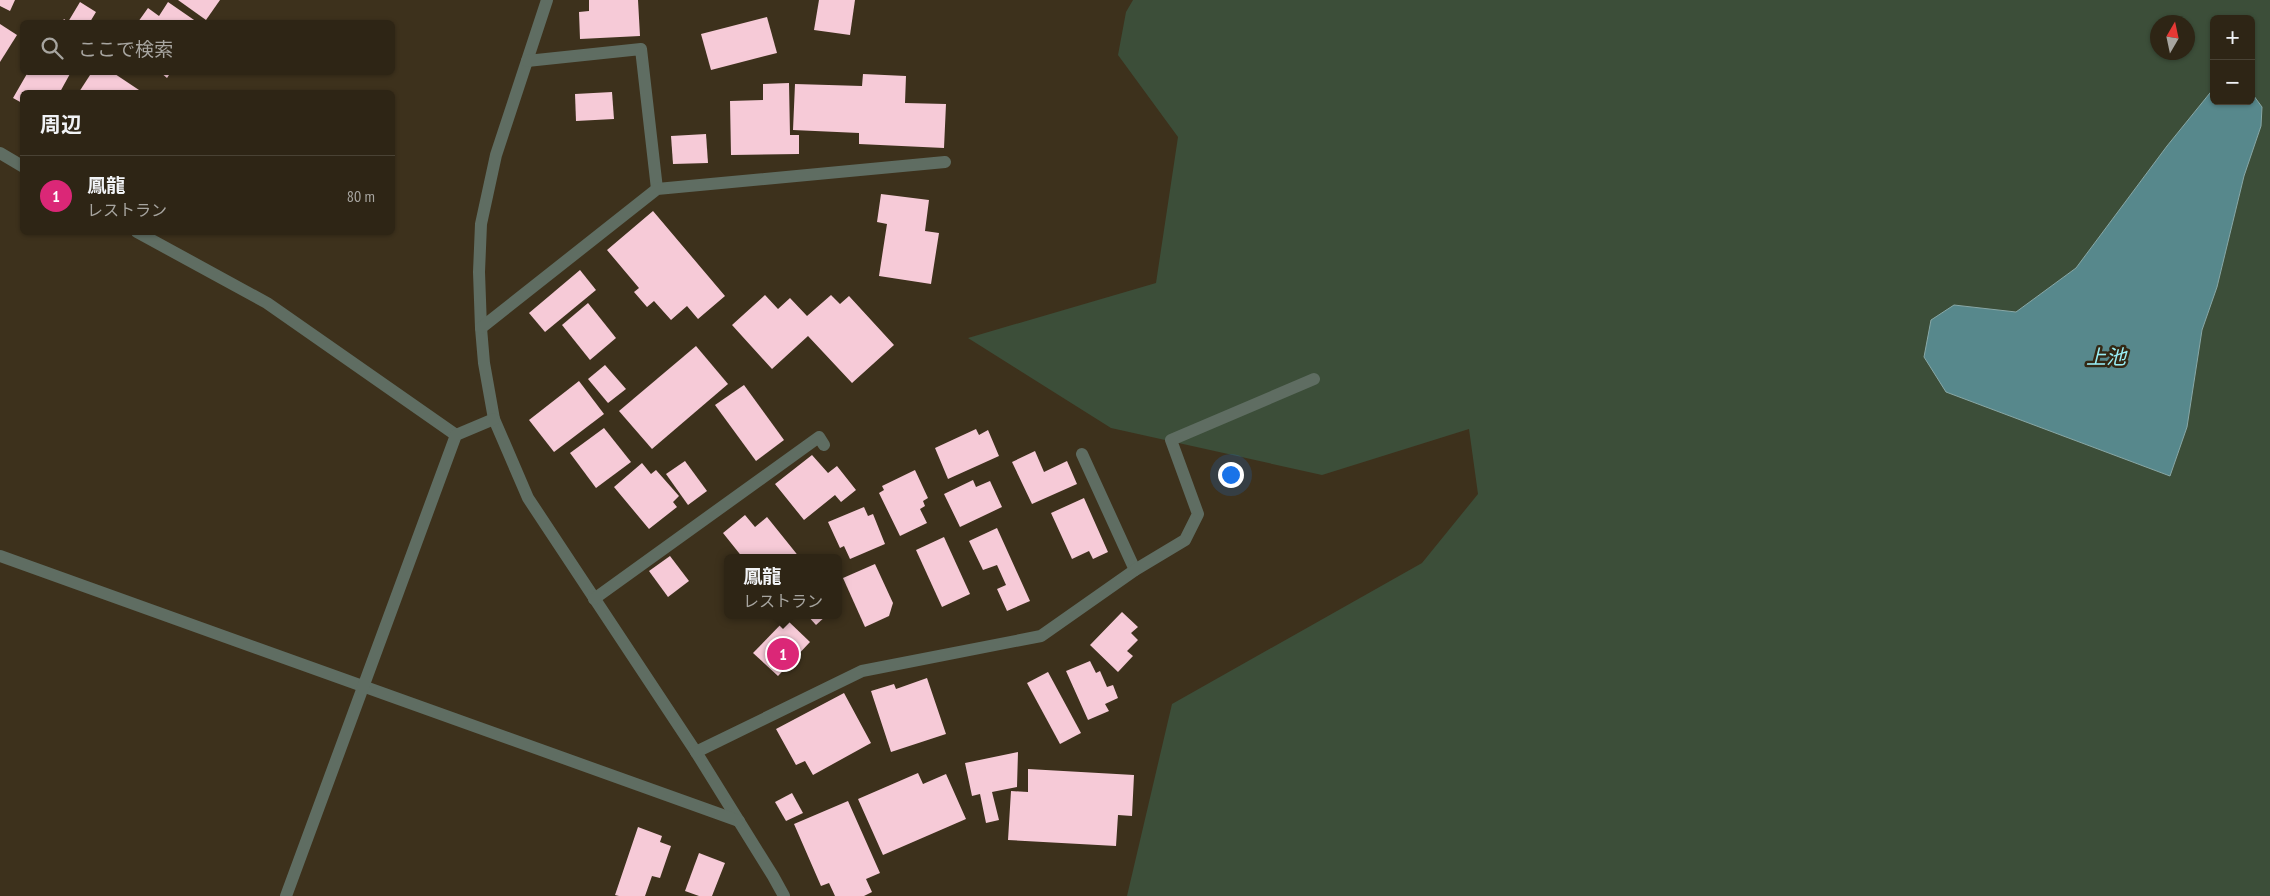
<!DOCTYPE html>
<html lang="ja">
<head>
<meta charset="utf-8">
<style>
  :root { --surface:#2e2515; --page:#3a3122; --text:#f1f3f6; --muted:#a7a5a0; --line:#494234; --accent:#db2777 }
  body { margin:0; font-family:"PT Sans Narrow","Noto Sans JP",sans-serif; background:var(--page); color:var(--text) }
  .controls { position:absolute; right:15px; top:15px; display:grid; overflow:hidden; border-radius:8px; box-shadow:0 1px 4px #0004 }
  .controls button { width:45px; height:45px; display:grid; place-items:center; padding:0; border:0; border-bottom:1px solid var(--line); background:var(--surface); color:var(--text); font:25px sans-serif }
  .compass { position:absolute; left:2150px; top:15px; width:45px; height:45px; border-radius:50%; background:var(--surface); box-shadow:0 1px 4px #0004; rotate:9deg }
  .you { position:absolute; left:1230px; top:474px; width:18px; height:18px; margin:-12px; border:4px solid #fff; border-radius:50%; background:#1a73e8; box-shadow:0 0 0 8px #1a73e833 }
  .badge { display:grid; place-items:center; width:32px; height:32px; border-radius:50%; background:var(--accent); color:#fff; font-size:16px; font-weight:700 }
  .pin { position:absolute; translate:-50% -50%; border:2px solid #fff; box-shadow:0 1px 5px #0006 }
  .popup { position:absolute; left:724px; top:554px; width:118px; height:65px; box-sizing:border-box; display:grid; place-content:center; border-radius:8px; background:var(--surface); filter:drop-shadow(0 1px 4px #0005); font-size:16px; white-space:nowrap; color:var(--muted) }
  .popup b { font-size:19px; color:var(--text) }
  .popup::after { content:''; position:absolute; left:50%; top:100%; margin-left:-10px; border:10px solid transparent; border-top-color:var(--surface) }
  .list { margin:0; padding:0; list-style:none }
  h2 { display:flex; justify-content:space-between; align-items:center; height:65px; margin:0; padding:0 20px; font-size:21px }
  h2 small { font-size:16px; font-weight:400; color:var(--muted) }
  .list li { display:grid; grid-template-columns:32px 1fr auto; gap:15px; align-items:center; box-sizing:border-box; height:80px; padding:0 20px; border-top:1px solid var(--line) }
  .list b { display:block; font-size:19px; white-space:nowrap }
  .list p { margin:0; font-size:16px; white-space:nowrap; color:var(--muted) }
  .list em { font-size:16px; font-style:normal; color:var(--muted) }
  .icon { flex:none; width:28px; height:28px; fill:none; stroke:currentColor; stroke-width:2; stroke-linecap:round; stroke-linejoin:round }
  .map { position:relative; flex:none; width:2270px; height:896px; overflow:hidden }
  .search { position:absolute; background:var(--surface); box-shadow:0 1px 4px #0004; left:20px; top:20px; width:375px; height:55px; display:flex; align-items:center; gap:12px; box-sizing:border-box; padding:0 18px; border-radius:8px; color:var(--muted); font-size:19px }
  .panel { position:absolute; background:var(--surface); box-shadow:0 1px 4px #0004; left:20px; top:90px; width:375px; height:145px; border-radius:8px }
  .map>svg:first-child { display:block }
  .green { fill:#3c4e39; fill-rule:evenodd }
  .water { fill:#57888c; stroke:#88a8a7 }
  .building { fill:#f6cad7 }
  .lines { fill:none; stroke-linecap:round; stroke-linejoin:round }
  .minor { stroke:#5f6d62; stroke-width:12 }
  .labels { text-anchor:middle; stroke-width:5; stroke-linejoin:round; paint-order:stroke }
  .water-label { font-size:20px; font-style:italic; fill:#99eef5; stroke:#332713 }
</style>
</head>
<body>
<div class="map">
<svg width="2270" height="896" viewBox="0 0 2270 896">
  <rect width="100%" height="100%" fill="#3d311c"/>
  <path class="green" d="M1133,0H2270V896H1127L1172,704L1422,563L1478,494L1469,429L1322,475L1111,428L968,338L1156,283L1178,137L1118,55L1126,12ZM2214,19H2251V92L2262,107L2261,126L2244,176L2217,287L2202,330L2187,427L2170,476L1946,392L1954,305L2016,312L2076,268L2167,146L2214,88ZM2158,22H2188V52H2158Z"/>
  <path class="water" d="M2214,88V101H2251V92L2262,107L2261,126L2244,176L2217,287L2202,330L2187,427L2170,476L1946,392L1924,357L1931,320L1954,305L2016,312L2076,268L2167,146Z"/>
  <g class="building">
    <path d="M0,0H15L10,11L0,6Z"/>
    <path d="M178,0H220L206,20Z"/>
    <path d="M589,0H638L640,36L580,39L579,12L589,11Z"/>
    <path d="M819,0H855L850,35L814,30Z"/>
    <path d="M80,2L96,12L90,22H62L64,19L68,22Z"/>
    <path d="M168,2L197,22H138L148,8L159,16Z"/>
    <path d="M767,17L777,53L711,70L701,34Z"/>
    <path d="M0,24L17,35L0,62Z"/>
    <path d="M28,72H71L60,92H22V103L13,98Z"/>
    <path d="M92,72H112L142,92H79Z"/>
    <path d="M160,72H171L167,78Z"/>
    <path d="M863,74L906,76L905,103L946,104L944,148L859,144V133L793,130L795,84L862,86Z"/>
    <path d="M789,83L790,135H799V154L731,155L730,101L763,100V84Z"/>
    <path d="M612,92L614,119L576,121L575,94Z"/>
    <path d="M706,134L708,163L673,164L671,136Z"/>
    <path d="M881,194L929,200L925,231L939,233L931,284L879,276L887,224L877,222Z"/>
    <path d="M653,211L725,296L698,319L687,306L671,320L654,301L647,307L634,292L639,288L607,250Z"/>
    <path d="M580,270L596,290L545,332L529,313Z"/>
    <path d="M765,295L778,309L790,298L807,316L831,295L840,304L849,296L894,345L852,383L808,336L772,369L732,325Z"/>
    <path d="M588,303L616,338L590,360L562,325Z"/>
    <path d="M696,346L728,384L652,449L619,411Z"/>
    <path d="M605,365L626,389L608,403L588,379Z"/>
    <path d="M579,381L604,414L554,452L529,420Z"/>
    <path d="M744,385L784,440L756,461L715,405Z"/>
    <path d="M604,428L631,462L596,488L570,453Z"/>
    <path d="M976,429L979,435L988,430L999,456L948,479L935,448Z"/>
    <path d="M1035,451L1044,472L1067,461L1077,484L1032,504L1012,462Z"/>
    <path d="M812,455L828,473L837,466L856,490L841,502L835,495L804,520L775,484Z"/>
    <path d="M685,461L707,491L688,505L666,474Z"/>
    <path d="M642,463L651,474L656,470L679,496L673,502L677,507L649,529L614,487Z"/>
    <path d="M915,470L928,498L923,501L925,506L920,509L927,523L900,536L879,493L884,490L882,486Z"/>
    <path d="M973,480L976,487L990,481L1002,507L960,527L944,494Z"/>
    <path d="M1084,498L1108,552L1093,559L1089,551L1072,559L1051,513Z"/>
    <path d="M864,507L868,516L873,514L885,544L850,559L844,546L840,548L828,522Z"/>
    <path d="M745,515L755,527L767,517L800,558H743L723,533Z"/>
    <path d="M997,528L1030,601L1007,611L997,589L1006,585L997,565L983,570L969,541Z"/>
    <path d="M944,537L970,594L942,607L916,550Z"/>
    <path d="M670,556L689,581L668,597L649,571Z"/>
    <path d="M875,564L893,603L889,616L865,627L843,578Z"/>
    <path d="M1122,612L1138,627L1131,633L1138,640L1127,651L1133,656L1118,672L1090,645Z"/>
    <path d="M807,615H827L816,625Z"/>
    <path d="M786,619L810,642L778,676L753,653Z"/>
    <path d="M1090,661L1096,673L1100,671L1107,687L1113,685L1118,698L1105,704L1109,711L1088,720L1066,671Z"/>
    <path d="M1048,672L1081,733L1060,744L1027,683Z"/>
    <path d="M927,678L946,734L891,752L871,691L894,684L896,689Z"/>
    <path d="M844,693L871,743L813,775L805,761L796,765L776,729Z"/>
    <path d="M1018,752L1017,787L992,792L999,820L986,823L980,794L972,796L965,763Z"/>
    <path d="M1028,769L1134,775L1132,816L1118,815L1116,846L1008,840L1011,791L1028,792Z"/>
    <path d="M918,773L923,784L946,774L966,819L883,855L858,799Z"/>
    <path d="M792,793L803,813L786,821L775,802Z"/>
    <path d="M848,801L880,873L866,879L872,892L864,896H835L829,883L821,886L794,824Z"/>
    <path d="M638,827L662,836L660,842L671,846L660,878L652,876L645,896H619L615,895Z"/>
    <path d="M699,853L725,863L712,896H699L685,891Z"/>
  </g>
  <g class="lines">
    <g class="minor">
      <path d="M547,0L496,155L481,224L479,272L481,328L484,363L494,419L528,498L696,752L773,876L784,896"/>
      <path d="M527,61L641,49L657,189"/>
      <path d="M0,153L22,166"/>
      <path d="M137,232L267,303L456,435"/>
      <path d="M481,328L657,189L945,162"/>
      <path d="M1082,454L1135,570"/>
      <path d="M0,556L739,821"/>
      <path d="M594,599L819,437L824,445"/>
      <path d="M696,752L862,671L1041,636L1135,570L1185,540L1198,514L1171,440L1314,379"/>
      <path d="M286,896L456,435L494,419"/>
    </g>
  </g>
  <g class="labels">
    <g class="water-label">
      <text x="2106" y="364">上池</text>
    </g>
  </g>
</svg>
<div class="controls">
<button>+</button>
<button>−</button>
</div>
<svg class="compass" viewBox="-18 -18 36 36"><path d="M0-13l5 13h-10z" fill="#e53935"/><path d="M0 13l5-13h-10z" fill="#a7a5a0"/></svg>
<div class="you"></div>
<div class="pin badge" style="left:783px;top:654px">1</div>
<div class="popup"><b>鳳龍</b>レストラン</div>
<div class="search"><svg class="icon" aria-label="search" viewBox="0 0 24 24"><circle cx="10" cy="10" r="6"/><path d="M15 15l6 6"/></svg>ここで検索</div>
<section class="panel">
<h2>周辺<small></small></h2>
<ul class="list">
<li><span class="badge">1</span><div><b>鳳龍</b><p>レストラン</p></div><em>80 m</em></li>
</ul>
</section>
</div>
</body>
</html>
